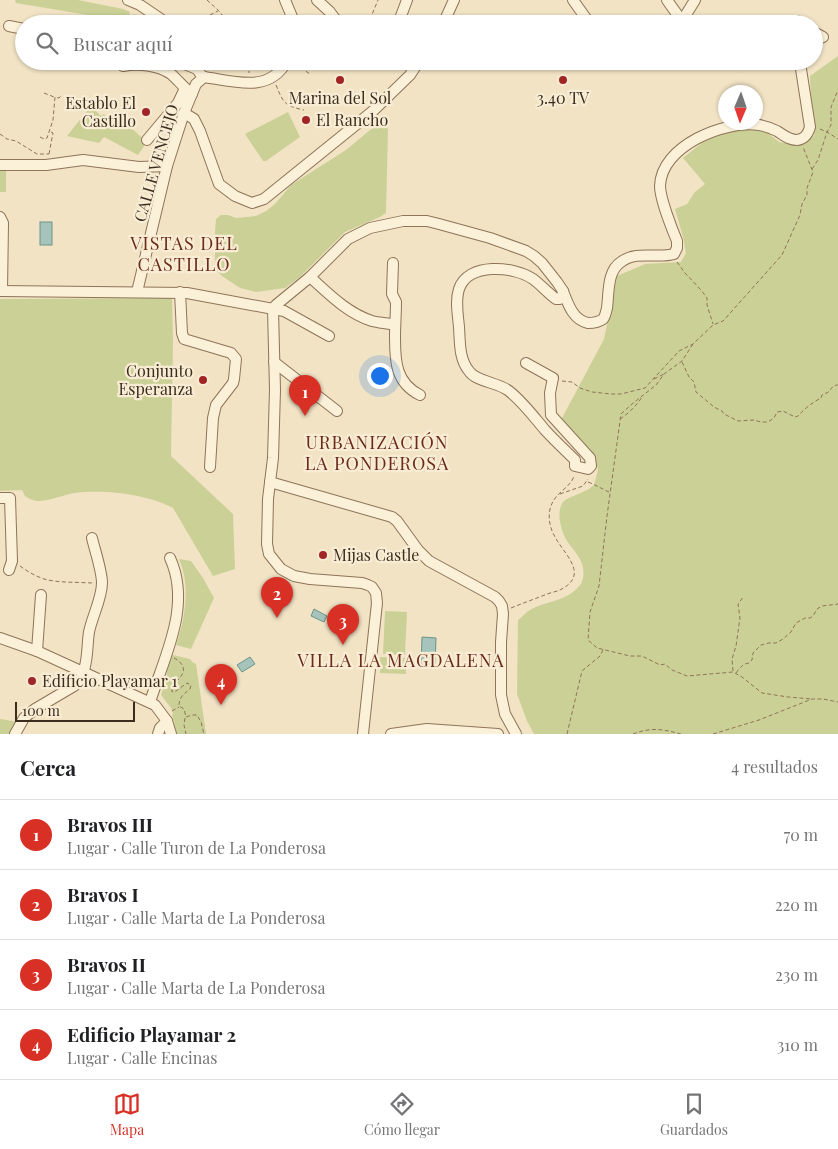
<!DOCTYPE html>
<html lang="es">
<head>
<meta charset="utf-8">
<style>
  :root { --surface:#fff; --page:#f2f2f2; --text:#202124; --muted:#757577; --line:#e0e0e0; --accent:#d93025 }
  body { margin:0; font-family:"Playfair Display",serif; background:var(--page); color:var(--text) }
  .compass { position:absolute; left:718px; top:85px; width:45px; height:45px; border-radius:50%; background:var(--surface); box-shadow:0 1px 4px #0004; rotate:182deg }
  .scale { position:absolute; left:15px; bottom:12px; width:120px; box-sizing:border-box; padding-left:5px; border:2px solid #3c2c1e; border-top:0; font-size:14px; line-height:18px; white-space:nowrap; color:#3c2c1e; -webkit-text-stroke:4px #f8edd4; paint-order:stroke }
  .you { position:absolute; left:379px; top:375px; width:18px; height:18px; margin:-12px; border:4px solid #fff; border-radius:50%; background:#1a73e8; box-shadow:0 0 0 8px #1a73e833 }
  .badge { display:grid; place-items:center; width:32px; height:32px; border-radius:50%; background:var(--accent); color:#fff; font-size:16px; font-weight:700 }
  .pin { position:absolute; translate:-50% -41px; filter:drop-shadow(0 1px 2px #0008) }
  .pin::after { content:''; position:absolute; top:26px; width:18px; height:15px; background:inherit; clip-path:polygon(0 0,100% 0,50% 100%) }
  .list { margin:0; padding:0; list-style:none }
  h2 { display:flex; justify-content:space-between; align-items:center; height:65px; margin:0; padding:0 20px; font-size:21px }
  h2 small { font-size:16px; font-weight:400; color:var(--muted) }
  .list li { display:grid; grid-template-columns:32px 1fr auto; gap:15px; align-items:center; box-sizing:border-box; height:70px; padding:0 20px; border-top:1px solid var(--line) }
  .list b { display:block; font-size:19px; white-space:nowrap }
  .list p { margin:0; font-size:16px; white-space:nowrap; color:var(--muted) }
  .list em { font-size:16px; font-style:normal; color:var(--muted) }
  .icon { flex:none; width:28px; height:28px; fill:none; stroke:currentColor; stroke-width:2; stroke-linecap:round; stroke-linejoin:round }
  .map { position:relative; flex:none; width:838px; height:734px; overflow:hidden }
  .search { position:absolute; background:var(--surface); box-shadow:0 1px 4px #0004; left:15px; right:15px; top:15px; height:55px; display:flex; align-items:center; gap:12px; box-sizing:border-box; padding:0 18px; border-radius:28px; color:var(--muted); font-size:19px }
  .sheet { height:345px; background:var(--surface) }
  nav { display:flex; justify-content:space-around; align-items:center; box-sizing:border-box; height:70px; border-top:1px solid var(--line); background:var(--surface); font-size:14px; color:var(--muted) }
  nav a { display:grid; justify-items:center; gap:2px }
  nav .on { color:var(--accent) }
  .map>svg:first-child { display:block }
  .green { fill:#cbd196 }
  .water { fill:#a6c4bb; stroke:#6b9489 }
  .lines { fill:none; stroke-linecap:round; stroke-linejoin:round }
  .minor-casing { stroke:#8e7458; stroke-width:12 }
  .path { stroke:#8e7458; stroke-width:1; stroke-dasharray:4 2.5; stroke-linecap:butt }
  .minor { stroke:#fbf0d8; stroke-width:10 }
  .poi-dot { fill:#a12427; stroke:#f8edd4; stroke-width:2 }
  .labels { text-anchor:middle; stroke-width:4.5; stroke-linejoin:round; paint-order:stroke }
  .poi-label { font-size:16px; fill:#3c2c1e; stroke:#f8edd4; text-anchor:start }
  .street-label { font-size:16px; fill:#3c2c1e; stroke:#f8edd4 }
  .neighbourhood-label { font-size:18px; letter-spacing:1px; fill:#6c2a1a; stroke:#f8edd4 }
</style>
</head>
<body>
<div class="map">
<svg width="838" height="734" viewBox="0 0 838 734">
  <rect width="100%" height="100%" fill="#f1e3c4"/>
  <g class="green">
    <path d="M15,0H78L123,9L130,12L129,14L133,16L134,14L139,17L135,23L16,3Z"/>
    <path d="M838,56V734H534L527,721L517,694L518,620C522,617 526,612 530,610C547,600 567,602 580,585C582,583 582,581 583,578C586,561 575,553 567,541C561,531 555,511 564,501C570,496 578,495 585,491C588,490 591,487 594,485L598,470L595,458L561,420L604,339L617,276L645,264L681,262L686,253L683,237L675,209L687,204L695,192L705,184L683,158L703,142L727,130L747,128L768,133L779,142L796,145L814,136L815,122L811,102L810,76Z"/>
    <path d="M91,106L101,116L104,114L113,123L116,119L131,128L147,142L138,155L104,137L99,143L67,136Z"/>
    <path d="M288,112L300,137L266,161H263L245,134Z"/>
    <path d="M380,124L384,126L388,129L386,213L380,217L345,232L300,277L285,288L256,292L240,288L222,276L215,269V231L216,219L221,215H228L236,218L256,216L266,211L275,204L291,185L346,150L370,130Z"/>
    <rect x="0" y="171" width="6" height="21"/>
    <path d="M172,298L173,340L171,456L233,514L235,569L213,576L173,508C148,494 103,489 74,493C63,495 47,502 36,501C32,500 28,498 25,496L22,490L0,491V299Z"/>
    <path d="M179,559L191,561L203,578L214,598L191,649L176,645C185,619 191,586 179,559Z"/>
    <path d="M385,611L407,612L405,655L383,654Z"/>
    <path d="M167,655H173L190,659L192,662L196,664L206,734H177L172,715L173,713L171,708L161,695L167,676Z"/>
    <path d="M380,657L406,658V674L380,673Z"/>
    <path d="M0,719L18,722L12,734H0Z"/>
  </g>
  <g class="water">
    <rect x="40" y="222" width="12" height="23"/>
    <path d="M314,609L327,616L324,622L311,616Z"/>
    <path d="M422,637L436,638L435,667L421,666Z"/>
    <path d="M250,657L255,664L242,672L237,665Z"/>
  </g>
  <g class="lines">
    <g class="minor-casing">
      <g id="minor">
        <path d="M128,0L140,5L168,24"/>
        <path d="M285,0L295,24"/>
        <path d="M317,0L330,12L339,24"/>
        <path d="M573,0L590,24"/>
        <path d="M667,0L684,24"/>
        <path d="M682,21L695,0"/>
        <path d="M798,21L802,24"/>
        <path d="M398,24L407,0"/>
        <path d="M443,24L454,0"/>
        <path d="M9,26L24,29"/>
        <path d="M814,32L823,37L814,41"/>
        <path d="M177,61L197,69L201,75L204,77"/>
        <path d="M123,66C138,63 158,65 171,74C178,80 184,88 192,94"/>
        <path d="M204,77C234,81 269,94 287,61"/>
        <path d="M184,113L194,119L200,131L219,184L235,196L252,203L264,199L373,111L410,75L419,61"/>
        <path d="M147,140L178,103L185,88"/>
        <path d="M0,165H46L83,160L139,167L167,166"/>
        <path d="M0,217L3,223L2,291"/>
        <path d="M393,263L392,294L396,302C396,314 395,326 395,338C395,362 396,383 420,395"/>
        <path d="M310,277C329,294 347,313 372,321C379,323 388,323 395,325"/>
        <path d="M0,291L187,293L284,311L329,336"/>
        <path d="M563,291C568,304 573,320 588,323C593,323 599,322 603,319C605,317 606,312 607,308C609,293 607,271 621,262C637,250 657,259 674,254L677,248V241C672,229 660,198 660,186C661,146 724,120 759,125C765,126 771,128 777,131C784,135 788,140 797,140C805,139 808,134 810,127L801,69L797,61"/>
        <path d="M137,292L167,166L184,113L196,84L204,77"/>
        <path d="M180,292L182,333L184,339L231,353L236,359L234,379L233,383L216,405L213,418L210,467"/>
        <path d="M273,309L276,305L310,277L348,239L370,228L403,221H427L439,224L490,238L526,251L534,256L542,263L557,282L563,291L562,297L560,299H556C548,293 541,285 533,279C514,266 468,262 459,289C455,301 458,315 459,327C460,342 459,359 469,371C476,382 498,382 509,391C523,402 534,417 545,430C555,441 565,450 575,460V466L588,469L591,466L590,458L551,415L550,393L553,378L526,363"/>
        <path d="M273,309L275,390L273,458L268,499L267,544L269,554L281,569L294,576L310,579L362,583L368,585L372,587L376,593L377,603L363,734"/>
        <path d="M274,362L337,411"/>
        <path d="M270,482L392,517L397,521L418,550L429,561L495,597L499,601L502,606L503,614L501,642V695L505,714L516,734"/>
        <path d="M0,498H10L12,561L9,570"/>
        <path d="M0,638L37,651L155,705L167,721L171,734"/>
        <path d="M37,651L41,595"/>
        <path d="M150,702C164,657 192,606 170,558"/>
        <path d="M15,734L24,718L35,709L74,686C79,682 82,677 84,670C88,658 87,645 89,632C92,617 102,598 102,583C102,571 95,551 92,538"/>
        <path d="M158,734L160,728L167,721"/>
        <path d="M391,734L427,729L498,734"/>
      </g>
    </g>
    <g class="path">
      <path d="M207,0C214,7 224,13 226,24"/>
      <path d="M201,24L206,17L218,11"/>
      <path d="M365,24L371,17L378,0"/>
      <path d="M238,61L239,65L245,64L249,66V73"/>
      <path d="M295,64L310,74"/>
      <path d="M276,85C283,102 284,106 304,110"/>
      <path d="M44,93L54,97"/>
      <path d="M820,129L827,132L838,139"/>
      <path d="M0,134L7,139L16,141L37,154H49"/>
      <path d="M40,137L44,139L47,138L53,120L55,97L59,98L62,95"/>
      <path d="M49,154L53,133L49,131"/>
      <path d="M812,169L818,160L827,132L831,125V107L838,90"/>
      <path d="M677,262L685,273L701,290L707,298V305L713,324"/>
      <path d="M693,344L682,361L664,374L656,385L632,404L621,414L607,516L599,586L590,612L588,640L597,648L630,656H642L660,665L665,664L672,670L687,676L733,672L742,677L762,693L788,697L812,699"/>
      <path d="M682,362L689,377L694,382L696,392L714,407L722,411L724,414L738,421L754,420L761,422H768L774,418L777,412L783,411L795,417L798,416C804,409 813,402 821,398L822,395C823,394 825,393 827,393C832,390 831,385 838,385"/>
      <path d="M654,379L664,374"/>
      <path d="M562,381L572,382L580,388L592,392L611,394H621L645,388L679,351L693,344L713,325L723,321L782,255L800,215L802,204L807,195V188L813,172L803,147"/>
      <path d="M620,419C628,414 637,405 642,397"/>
      <path d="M588,482C596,485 602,489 609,492"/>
      <path d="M560,494L583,486L588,479"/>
      <path d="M20,566C27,571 35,576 44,579C58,583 77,582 92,583"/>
      <path d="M511,608C523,603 535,599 547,594C553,592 560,591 565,587C588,572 562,552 554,535C550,528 548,518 550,509C554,492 570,489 574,476"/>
      <path d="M174,658C181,661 187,669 181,676C179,680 175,682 172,686V692L176,691L187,683L191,685L190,689C184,694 179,697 179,706L184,709L186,717L192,715H197L201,722L204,734"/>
      <path d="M733,671L732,659L736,646L740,618L738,604L744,596"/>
      <path d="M736,673C740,668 742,664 749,663L752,660L753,653L761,645L769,643H776L783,639L791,632L796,623L805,618H810L813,616L817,609L822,606L838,604"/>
      <path d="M172,711L179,707"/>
      <path d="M185,718L184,725L186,734"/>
      <path d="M567,734L582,671L600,656L603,650"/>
      <path d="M633,734C651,727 662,729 681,734"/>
      <path d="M713,734L759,720L812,699H823L838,702"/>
    </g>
    <use href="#minor" class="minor"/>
  </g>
  <g class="poi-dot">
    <circle cx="340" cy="80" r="5"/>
    <circle cx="563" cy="80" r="5"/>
    <circle cx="146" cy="112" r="5"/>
    <circle cx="306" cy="120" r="5"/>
    <circle cx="203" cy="380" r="5"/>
    <circle cx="323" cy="555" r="5"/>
    <circle cx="32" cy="681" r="5"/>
  </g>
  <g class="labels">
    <g class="poi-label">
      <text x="340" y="104" text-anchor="middle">Marina del Sol</text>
      <text x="563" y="104" text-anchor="middle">3.40 TV</text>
      <text x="136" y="109" text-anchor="end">Establo El<tspan x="136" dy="18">Castillo</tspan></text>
      <text x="316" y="126">El Rancho</text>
      <text x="193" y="377" text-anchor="end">Conjunto<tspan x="193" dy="18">Esperanza</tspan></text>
      <text x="333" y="561">Mijas Castle</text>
      <text x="42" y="687">Edificio Playamar 1</text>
    </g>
    <g class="street-label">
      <text transform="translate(156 163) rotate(-74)" y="6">CALLE VENCEJO</text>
    </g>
    <g class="neighbourhood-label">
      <text x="184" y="250">VISTAS DEL<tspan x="184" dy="21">CASTILLO</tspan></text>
      <text x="377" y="449">URBANIZACIÓN<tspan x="377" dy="21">LA PONDEROSA</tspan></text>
      <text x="401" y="667">VILLA LA MAGDALENA</text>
    </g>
  </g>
</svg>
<svg class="compass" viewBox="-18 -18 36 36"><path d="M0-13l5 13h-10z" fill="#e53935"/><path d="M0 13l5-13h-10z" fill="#757577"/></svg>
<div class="scale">100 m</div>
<div class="you"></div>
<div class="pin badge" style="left:305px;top:416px">1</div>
<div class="pin badge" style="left:277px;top:618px">2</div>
<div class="pin badge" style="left:343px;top:645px">3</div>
<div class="pin badge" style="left:221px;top:705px">4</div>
<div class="search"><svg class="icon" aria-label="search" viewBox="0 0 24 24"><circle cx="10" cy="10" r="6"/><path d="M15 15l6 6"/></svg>Buscar aquí</div>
</div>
<section class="sheet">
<h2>Cerca<small>4 resultados</small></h2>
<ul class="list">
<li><span class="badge">1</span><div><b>Bravos III</b><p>Lugar · Calle Turon de La Ponderosa</p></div><em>70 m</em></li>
<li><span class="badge">2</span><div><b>Bravos I</b><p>Lugar · Calle Marta de La Ponderosa</p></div><em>220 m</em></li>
<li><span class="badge">3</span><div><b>Bravos II</b><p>Lugar · Calle Marta de La Ponderosa</p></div><em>230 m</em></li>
<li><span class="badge">4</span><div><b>Edificio Playamar 2</b><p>Lugar · Calle Encinas</p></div><em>310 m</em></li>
</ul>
</section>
<nav>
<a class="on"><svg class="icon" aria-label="map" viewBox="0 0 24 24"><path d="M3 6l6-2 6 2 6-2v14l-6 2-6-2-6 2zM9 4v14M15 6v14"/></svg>Mapa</a>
<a><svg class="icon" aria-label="directions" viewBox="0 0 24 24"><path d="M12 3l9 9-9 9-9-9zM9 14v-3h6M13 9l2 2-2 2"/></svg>Cómo llegar</a>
<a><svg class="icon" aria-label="saved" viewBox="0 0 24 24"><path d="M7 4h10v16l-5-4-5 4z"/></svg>Guardados</a>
</nav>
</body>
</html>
